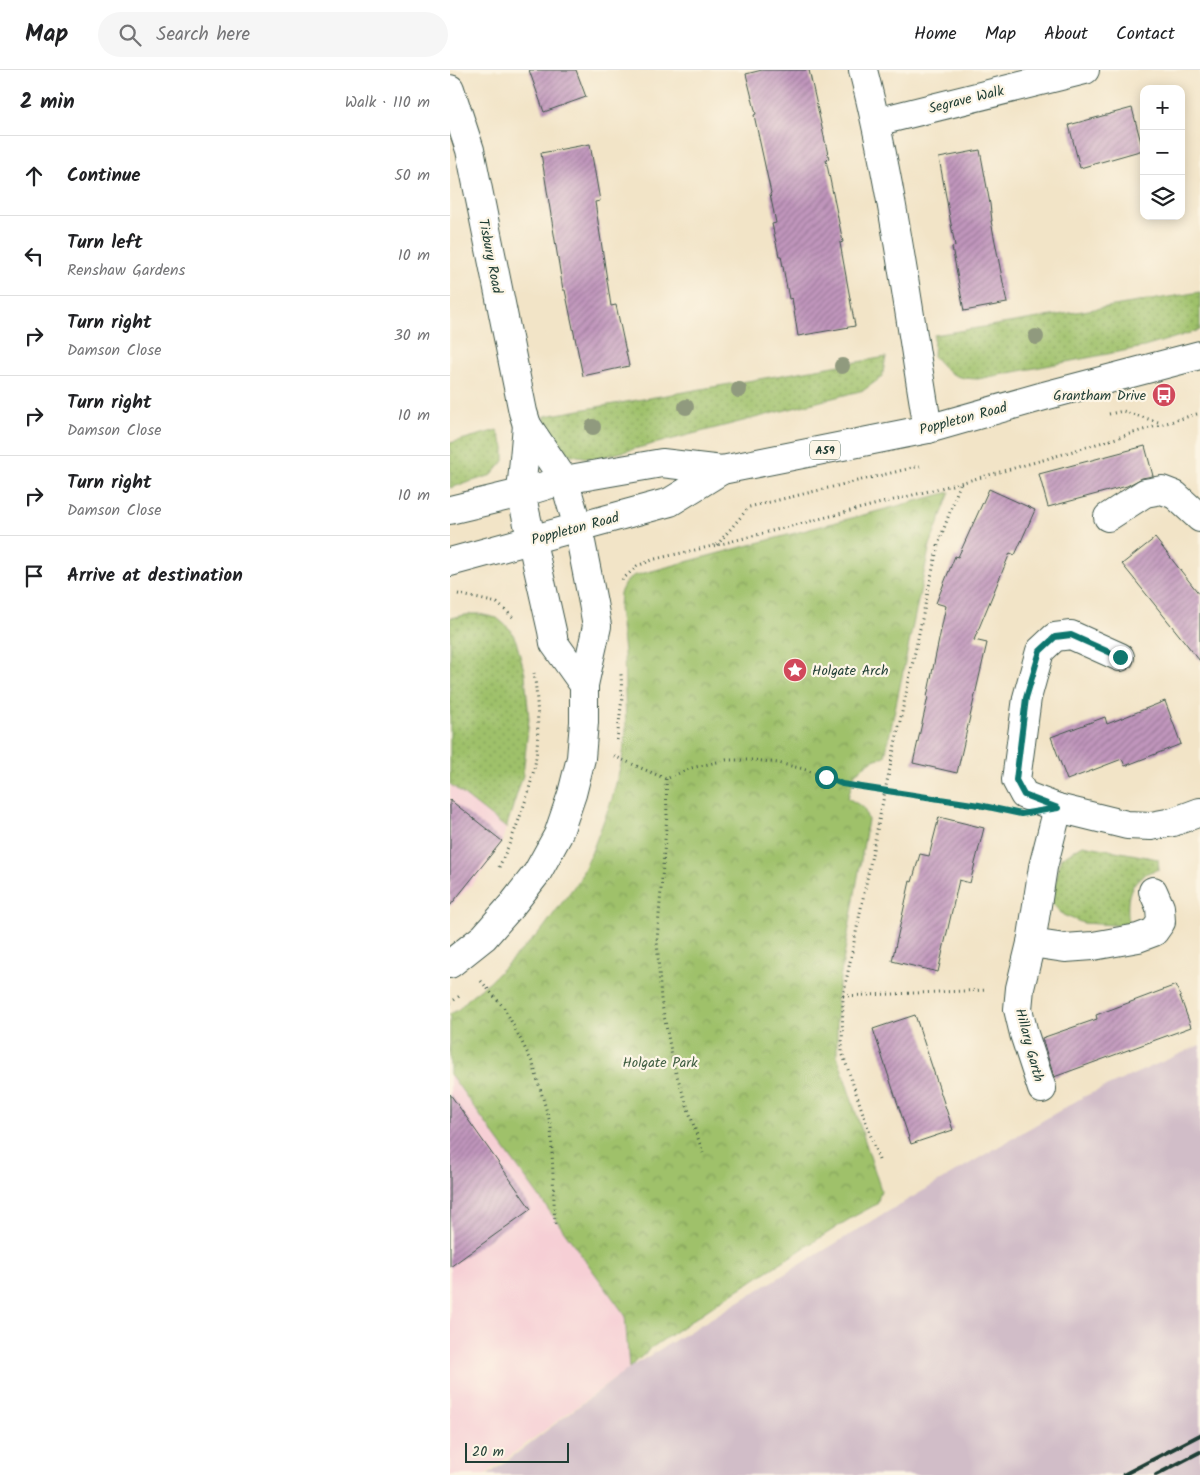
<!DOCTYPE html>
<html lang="en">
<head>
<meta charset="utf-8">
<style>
  :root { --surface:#fff; --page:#f6f6f6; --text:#202124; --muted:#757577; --line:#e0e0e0 }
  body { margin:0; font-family:Kalam,sans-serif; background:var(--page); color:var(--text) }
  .controls { position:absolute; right:15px; top:15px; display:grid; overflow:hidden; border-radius:10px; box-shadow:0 2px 12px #0003 }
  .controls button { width:45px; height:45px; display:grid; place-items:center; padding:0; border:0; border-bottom:1px solid var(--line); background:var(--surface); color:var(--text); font:25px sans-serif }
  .scale { position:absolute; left:15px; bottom:12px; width:104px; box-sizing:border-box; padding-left:5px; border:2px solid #1f3d34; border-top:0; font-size:14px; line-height:18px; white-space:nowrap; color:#1f3d34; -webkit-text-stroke:4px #fcf5e5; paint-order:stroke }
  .stop { position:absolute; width:15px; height:15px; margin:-11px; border:4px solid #0f766e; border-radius:50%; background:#fff }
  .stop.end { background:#0f766e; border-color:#fff; box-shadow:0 1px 5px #0008 }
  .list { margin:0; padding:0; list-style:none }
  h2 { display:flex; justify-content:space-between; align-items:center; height:65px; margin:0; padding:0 20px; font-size:21px }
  h2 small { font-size:16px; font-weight:400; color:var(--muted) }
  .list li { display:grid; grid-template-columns:32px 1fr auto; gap:15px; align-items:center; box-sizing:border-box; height:80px; padding:0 20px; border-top:1px solid var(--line) }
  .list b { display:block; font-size:19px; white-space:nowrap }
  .list p { margin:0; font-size:16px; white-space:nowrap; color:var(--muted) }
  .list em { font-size:16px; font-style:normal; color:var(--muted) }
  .icon { flex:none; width:28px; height:28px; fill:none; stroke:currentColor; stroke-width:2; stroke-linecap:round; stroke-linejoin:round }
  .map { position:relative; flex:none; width:750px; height:1405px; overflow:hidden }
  header { display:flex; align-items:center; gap:30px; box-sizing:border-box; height:70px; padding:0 25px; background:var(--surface); border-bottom:1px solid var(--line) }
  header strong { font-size:24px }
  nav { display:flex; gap:28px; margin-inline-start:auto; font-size:18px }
  .search { width:350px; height:45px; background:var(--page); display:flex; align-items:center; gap:12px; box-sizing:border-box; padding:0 18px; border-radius:28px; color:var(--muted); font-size:19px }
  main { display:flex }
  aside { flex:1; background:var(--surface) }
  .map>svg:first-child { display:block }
  .built { fill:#f6cfd5 }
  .railway { fill:#d1bdc8 }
  .grass { fill:url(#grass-dots); stroke:#5f7f50 }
  .park { fill:url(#park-crowns); stroke:#5f7f50 }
  .building { fill:url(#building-hatch) }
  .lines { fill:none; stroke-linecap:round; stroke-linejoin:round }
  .minor-casing { stroke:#3f564a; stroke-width:30 }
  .major-casing { stroke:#3f564a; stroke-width:30 }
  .path { stroke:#3f564a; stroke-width:3; stroke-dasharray:1 4; stroke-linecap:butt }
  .minor { stroke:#fff; stroke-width:28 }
  .major { stroke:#fff; stroke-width:28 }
  .rail { stroke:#1f3d34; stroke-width:4 }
  .tree { fill:#909a7e }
  .route { stroke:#0f766e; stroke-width:6 }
  .labels { text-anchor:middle; stroke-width:4.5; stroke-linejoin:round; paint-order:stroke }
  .shield { fill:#fcf5e5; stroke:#617469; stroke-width:1 }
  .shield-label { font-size:12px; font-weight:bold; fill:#1f3d34 }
  .street-label { font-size:14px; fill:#1f3d34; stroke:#fcf5e5 }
  .poi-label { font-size:14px; fill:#1f3d34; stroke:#fcf5e5; text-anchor:end }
  .park-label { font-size:14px; fill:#3f5e42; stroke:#fcf5e5 }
</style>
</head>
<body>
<header>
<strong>Map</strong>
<div class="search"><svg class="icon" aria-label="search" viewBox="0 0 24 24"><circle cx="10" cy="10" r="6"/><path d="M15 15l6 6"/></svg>Search here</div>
<nav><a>Home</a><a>Map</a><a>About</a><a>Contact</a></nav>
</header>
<main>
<aside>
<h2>2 min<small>Walk · 110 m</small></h2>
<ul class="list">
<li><svg class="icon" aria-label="ahead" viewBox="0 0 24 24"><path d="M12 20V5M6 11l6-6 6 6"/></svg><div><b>Continue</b></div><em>50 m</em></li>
<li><svg class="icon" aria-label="left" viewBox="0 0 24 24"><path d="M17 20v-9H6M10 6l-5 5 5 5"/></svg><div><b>Turn left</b><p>Renshaw Gardens</p></div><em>10 m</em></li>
<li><svg class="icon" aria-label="right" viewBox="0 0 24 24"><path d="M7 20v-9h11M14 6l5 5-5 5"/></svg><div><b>Turn right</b><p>Damson Close</p></div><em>30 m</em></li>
<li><svg class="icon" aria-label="right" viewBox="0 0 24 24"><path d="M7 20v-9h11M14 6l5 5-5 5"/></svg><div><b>Turn right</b><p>Damson Close</p></div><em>10 m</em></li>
<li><svg class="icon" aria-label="right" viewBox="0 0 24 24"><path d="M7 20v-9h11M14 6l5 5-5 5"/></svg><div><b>Turn right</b><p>Damson Close</p></div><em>10 m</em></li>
<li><svg class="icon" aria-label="arrive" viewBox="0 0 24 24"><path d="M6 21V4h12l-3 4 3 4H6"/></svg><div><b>Arrive at destination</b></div></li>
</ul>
</aside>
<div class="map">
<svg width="750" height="1405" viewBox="0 0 750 1405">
  <defs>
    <pattern id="grass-dots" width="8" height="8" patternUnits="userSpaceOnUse" patternTransform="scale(1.25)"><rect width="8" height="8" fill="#9fc16b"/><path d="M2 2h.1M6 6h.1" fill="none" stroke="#819e59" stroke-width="1.8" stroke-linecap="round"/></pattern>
    <pattern id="park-crowns" width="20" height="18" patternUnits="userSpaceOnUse" patternTransform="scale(1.25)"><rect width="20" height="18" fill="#9fc16b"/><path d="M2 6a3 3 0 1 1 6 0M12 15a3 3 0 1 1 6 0" fill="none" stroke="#819e59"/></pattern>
    <pattern id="building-hatch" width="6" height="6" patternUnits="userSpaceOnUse" patternTransform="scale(1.25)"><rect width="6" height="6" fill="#c095bc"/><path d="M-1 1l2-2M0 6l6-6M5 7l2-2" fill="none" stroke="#9b7b9a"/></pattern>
  </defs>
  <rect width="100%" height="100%" fill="#fcf5e5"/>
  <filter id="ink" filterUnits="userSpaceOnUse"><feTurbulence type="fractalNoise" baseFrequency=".02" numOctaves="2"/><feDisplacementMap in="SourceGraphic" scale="10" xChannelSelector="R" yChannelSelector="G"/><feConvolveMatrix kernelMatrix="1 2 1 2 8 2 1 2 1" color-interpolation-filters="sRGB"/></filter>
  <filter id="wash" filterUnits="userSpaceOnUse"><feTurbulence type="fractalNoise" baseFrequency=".0096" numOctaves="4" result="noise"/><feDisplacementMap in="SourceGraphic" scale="20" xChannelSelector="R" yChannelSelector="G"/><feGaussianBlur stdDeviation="1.12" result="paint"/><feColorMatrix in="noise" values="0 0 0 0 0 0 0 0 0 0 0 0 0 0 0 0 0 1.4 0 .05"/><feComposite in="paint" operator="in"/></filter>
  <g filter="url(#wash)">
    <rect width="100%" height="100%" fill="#f2e4c7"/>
    <g class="built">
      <path d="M0,714L56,758L52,771L30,806L0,837Z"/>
      <path d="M0,1004L175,1245L179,1298L34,1405H0Z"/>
    </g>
    <path class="railway" d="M750,975V1405H38L179,1298L449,1135L633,1027Z"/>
    <g class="grass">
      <path d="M750,222V260L694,277L528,309C502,308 500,304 483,286L484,265Z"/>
      <path d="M436,287L432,307L414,320L145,389L122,385L105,377L92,362L95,346Z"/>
      <path d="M47,360L54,377V391L42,405L0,418V373Z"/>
      <path d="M21,544H29L47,548L61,560L66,571L75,604L79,649L73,705L56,758L0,714V548Z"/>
      <path d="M633,775L708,789L709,799C704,801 698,802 694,805C675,816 677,837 679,856L633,853L613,845L601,832L611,788Z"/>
    </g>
    <path class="park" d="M500,422L480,475L435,686L423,690L405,703L398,728L414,738L418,750L387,926V985L431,1120L427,1134L401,1148L272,1230L201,1278L179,1298L175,1245L0,1004V944L8,940L21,926L39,912L91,861L129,810L141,784L162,729L172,690L176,660L174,582L169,538L170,523L175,513L183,506Z"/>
    <g id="blocks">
      <g class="building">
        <path d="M79,0H126L136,27L94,42Z"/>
        <path d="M312,0H359L379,89L376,90L393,172L390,173L405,256L348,266L342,228L339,229L331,186H329L322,154L326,153L320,124L321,123L304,45L306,44L296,4Z"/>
        <path d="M682,38L693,80L630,98L619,55Z"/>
        <path d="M140,74L150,131L145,132L161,236L166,235L179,296L133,306L115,220H113L91,83Z"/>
        <path d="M530,80L540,134L542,151H541L557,233L514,241L502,177L505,176L489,88Z"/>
        <path d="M695,376L703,406L692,408L677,416L598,437L589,404Z"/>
        <path d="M539,419L585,440L565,485L560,483L524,570L537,573L507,703L463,693L478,627H477L496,536L486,533L505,486L508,487Z"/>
        <path d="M705,468L750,525V591L672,494Z"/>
        <path d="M715,631L731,674L675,696L672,689L617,710L601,667L655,647L657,654Z"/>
        <path d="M0,730L52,771L0,836Z"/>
        <path d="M489,747L534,758L520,813L509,810L488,902L442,891L460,811L462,812L470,784L479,786Z"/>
        <path d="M726,915L741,957L604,1007L592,968L647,949L646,945Z"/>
        <path d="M465,945L503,1060L461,1074L423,959Z"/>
        <path d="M0,1024L81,1139L0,1197Z"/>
      </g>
    </g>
  </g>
  <g filter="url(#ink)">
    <use href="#blocks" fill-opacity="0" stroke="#3f564a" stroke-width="1"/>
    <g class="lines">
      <g class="minor-casing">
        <g id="minor">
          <path d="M413,0C443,118 458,239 478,359"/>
          <path d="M0,19L20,80L73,342L77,355L114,410L128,457L143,533L147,556L134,615V652L131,688L122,724L108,765L87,803L62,835L34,867L0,894"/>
          <path d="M426,52L635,0"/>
          <path d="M77,355L71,423L102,561L104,573L134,615"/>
          <path d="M658,447L695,423L712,420L725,425L750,448"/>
          <path d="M670,587L621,565L605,567L590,581L577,628L566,710L574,725L608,738L677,755L701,756L723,752L750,742"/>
          <path d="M581,873L615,878L643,876L688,868L704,862L711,852L710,837L703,821"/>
          <path d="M592,1019L574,964L568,939L570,918L581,873L593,797L608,738"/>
        </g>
      </g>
      <g class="major-casing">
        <g id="major">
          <path d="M0,440L71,423L114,410L212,393L272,400L478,359L594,326L750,285"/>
          <path d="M0,492L220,432L272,400"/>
        </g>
      </g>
      <g class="path">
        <path d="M659,344L673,341L711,353"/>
        <path d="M267,475L299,437L470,396"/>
        <path d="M172,510L187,496L205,489L267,475L510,413L593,390L750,343"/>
        <path d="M8,524L47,533L65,549"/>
        <path d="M167,670L172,628L171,604"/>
        <path d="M164,686L216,709L241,698L276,690H305L328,693L354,699L392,714L544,739"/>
        <path d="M216,709L217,745L207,870L211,930L224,997L253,1083"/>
        <path d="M49,797C63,767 77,732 84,699C90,674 88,629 84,603"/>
        <path d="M31,911L55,939L83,994L101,1056L105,1156"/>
        <path d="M393,926L537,920"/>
        <path d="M0,933L11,925"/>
        <path d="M429,1090L392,982L393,926L435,721L488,475L510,414"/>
      </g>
      <use href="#minor" class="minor"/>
      <use href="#major" class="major"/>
      <g class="rail">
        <path d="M673,1405L750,1365"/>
        <path d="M706,1405L750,1382"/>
      </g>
    </g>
    <g class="tree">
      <circle cx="586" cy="267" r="8"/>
      <circle cx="392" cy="296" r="8"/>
      <circle cx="289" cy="320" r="8"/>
      <circle cx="236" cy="337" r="8"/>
      <circle cx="143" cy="357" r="8"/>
    </g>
  </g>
  <g class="lines" filter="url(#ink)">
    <path class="route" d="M376,707L392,714L529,735L571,744L608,738L574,725L566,710L576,628L590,581L605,567L621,565L670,587"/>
  </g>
  <defs>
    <g id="bus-disc" transform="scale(1.25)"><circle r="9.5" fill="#d1495b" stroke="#fcf5e5"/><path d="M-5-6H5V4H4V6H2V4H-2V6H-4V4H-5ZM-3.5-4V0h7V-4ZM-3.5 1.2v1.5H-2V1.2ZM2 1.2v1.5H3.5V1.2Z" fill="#fff"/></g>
    <g id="sight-disc" transform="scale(1.25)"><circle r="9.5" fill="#d1495b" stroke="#fcf5e5"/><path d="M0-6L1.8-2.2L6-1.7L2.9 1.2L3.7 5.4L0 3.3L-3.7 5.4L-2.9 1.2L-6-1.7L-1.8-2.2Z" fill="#fff"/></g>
  </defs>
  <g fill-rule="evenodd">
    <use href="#bus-disc" x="714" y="325"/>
    <use href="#sight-disc" x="345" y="600"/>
  </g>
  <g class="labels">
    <rect class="shield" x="360" y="370.5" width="30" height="19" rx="4"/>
    <g class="shield-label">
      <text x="375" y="384">A59</text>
    </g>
    <g class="street-label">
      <text transform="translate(516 29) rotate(-14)" y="5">Segrave Walk</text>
      <text transform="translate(41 186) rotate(79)" y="5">Tisbury Road</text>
      <text transform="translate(513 348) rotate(-15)" y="5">Poppleton Road</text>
      <text transform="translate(125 458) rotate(-15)" y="5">Poppleton Road</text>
      <text transform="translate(580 975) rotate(75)" y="5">Hillary Garth</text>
    </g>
    <g class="poi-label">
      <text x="696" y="330">Grantham Drive</text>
      <text x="362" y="605" text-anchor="start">Holgate Arch</text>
    </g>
    <g class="park-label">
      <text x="210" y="997">Holgate Park</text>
    </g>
  </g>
</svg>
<div class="controls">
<button>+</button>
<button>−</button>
<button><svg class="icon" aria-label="layers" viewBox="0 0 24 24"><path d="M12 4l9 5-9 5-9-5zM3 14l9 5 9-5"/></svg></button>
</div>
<div class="scale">20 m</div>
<div class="stop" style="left:376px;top:707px"></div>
<div class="stop end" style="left:670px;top:587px"></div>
</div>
</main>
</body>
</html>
